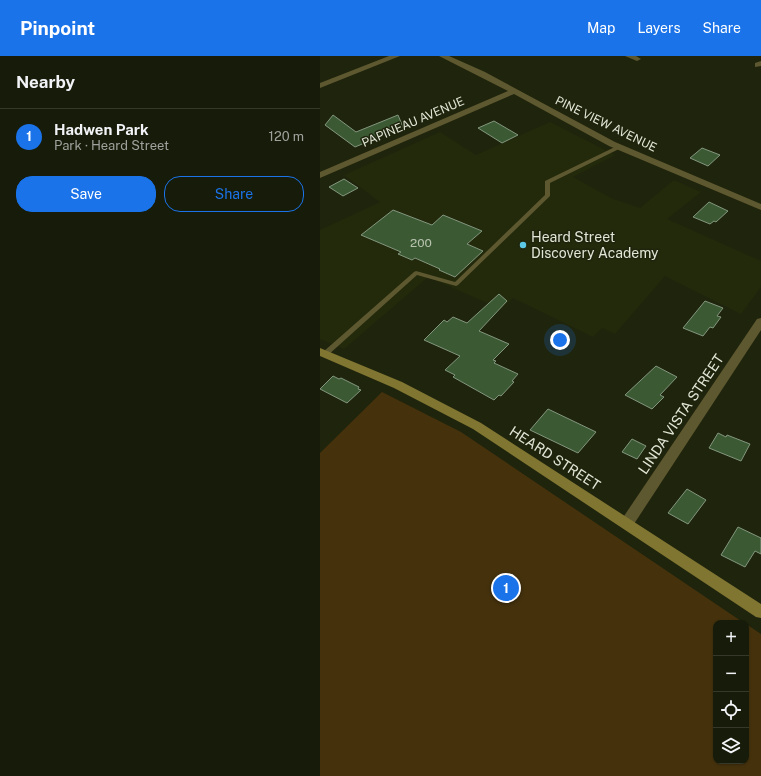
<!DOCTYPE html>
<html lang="en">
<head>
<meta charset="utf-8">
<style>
  :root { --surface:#171b09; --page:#202412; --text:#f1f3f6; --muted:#9ea19c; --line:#36392a; --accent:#1a73e8 }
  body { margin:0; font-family:"Public Sans",sans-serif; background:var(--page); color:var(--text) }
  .controls { position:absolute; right:12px; bottom:12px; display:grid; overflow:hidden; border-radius:8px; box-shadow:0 1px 3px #0004 }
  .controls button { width:36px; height:36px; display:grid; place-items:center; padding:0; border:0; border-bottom:1px solid var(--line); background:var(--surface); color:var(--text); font:20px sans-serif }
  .you { position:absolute; left:240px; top:284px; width:14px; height:14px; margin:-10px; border:3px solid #fff; border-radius:50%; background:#1a73e8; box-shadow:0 0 0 6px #1a73e833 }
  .badge { display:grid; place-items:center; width:26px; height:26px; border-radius:50%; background:var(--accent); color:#fff; font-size:13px; font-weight:700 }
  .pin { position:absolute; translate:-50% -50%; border:2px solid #fff; box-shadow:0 1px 4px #0006 }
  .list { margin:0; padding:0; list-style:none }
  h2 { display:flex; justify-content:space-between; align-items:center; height:52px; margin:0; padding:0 16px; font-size:17px }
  h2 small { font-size:13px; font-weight:400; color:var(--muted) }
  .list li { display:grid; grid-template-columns:26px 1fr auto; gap:12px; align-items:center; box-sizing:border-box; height:56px; padding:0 16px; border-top:1px solid var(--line) }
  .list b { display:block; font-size:15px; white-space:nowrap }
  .list p { margin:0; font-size:13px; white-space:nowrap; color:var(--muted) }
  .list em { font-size:13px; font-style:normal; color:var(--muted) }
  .actions { display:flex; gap:8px; padding:12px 16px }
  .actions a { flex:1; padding:9px 0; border:1px solid var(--accent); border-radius:16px; text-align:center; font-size:14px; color:var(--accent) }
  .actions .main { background:var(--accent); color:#fff }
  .icon { flex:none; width:22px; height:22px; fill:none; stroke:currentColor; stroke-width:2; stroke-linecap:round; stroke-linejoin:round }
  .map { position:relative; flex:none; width:441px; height:720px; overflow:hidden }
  header { display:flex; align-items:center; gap:24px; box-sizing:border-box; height:56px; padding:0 20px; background:var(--accent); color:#fff }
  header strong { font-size:19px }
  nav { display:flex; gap:22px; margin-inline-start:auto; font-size:14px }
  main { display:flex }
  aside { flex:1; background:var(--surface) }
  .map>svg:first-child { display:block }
  .built { fill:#232a0b }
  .green { fill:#45320d }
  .building { fill:#3b5a34; stroke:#83967e }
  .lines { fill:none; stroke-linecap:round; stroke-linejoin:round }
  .lane { fill:#5e5830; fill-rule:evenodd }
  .street { fill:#5e5830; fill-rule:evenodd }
  .secondary { fill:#807632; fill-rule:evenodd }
  .poi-dot { fill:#5ac8e6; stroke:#1f240c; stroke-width:1.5 }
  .labels { text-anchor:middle; stroke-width:3; stroke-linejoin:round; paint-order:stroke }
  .far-street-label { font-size:12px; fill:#e1e6d7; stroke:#1f240c }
  .number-label { font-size:12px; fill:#b8c3ae }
  .poi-label { font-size:14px; fill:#e1e6d7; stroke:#1f240c; text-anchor:start }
  .street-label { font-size:14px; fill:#e1e6d7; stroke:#1f240c }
</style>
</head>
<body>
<header>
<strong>Pinpoint</strong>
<nav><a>Map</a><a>Layers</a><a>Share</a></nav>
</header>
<main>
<aside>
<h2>Nearby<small></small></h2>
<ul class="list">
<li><span class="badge">1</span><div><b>Hadwen Park</b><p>Park · Heard Street</p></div><em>120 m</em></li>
</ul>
<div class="actions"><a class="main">Save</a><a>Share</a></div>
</aside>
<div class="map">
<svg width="441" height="720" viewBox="0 0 441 720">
  <rect width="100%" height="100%" fill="#1f240c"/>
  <path class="built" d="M230,66L295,99L253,121L293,143L320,152L354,124L381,136L347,163L441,205V231L421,258L345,220L295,278L282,272L273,281L193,242L181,253L108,221L24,293L0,283V174L60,146L24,119L120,76L156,99Z"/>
  <path class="green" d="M62,336L141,376L424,567H396V705H426V568L441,578V720H0V397Z"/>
  <g class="building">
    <path d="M13,59L36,76L78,59L83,71L35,91L5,69Z"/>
    <path d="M174,65L198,79L182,87L158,72Z"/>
    <path d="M382,92L400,99L388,110L370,102Z"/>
    <path d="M24,123L38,132L23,140L9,131Z"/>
    <path d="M389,146L408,155L396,166L394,165L390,168L373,161Z"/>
    <path d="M73,154L112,169L123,159L162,175L147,188L163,195L135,221L119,214L120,213L95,202L92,204L78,198L81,196L41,179Z"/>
    <path d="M179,238L187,245L159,275L189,288L173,304L176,305L174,307L198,318L192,325L194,326L181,340L179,339L174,344L133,321L135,319L125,314L140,300L104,284L124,264L127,266L133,261L147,267Z"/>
    <path d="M385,245L403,252L397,260L401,261L393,272L390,271L383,280L363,272Z"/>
    <path d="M336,310L357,321L340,339L344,341L332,353L305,339Z"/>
    <path d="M13,320L19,323L21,322L39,331L38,333L41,334L27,347L0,333Z"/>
    <path d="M228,353L276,376L258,397L210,374Z"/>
    <path d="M398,377L406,381L407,379L430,388L421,405L389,392Z"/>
    <path d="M312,383L326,390L317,403L302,396Z"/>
    <path d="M367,433L386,444L368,468L348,457Z"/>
    <path d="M418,471L441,482V498L435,495L425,511L401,499Z"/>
  </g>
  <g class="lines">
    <path class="lane" d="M299,89L301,90V92L230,127V140L138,229L136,230L97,219L7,300H3L2,298L3,296L94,216L96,215L135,226L225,139V125Z"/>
    <g class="street">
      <path d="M69,0H80L0,32V27Z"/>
      <path d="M119,0H129L165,16L295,86L441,148V154L289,90L194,38L0,122V116L188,35Z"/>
      <path d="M305,0H316L321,3L317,5Z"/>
      <path d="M441,5V10L435,11V7Z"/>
      <path d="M441,262V274L312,471L307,472L302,471L300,467L302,463L437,263Z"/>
    </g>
    <path class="secondary" d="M0,292L82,326L161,367L441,548V562L436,561L153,373L74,332L0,300Z"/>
  </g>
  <circle class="poi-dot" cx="203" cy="189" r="4"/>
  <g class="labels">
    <g class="far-street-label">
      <text transform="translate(93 66) rotate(-23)" y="4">PAPINEAU AVENUE</text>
      <text transform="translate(286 68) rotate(26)" y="4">PINE VIEW AVENUE</text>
    </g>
    <g class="number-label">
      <text x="101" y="191">200</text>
    </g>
    <g class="poi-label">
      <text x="211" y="186">Heard Street<tspan x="211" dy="16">Discovery Academy</tspan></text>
    </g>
    <g class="street-label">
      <text transform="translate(361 358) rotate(-56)" y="5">LINDA VISTA STREET</text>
      <text transform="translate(235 402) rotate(33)" y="5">HEARD STREET</text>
    </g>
  </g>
</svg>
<div class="controls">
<button>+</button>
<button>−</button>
<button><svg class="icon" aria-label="locate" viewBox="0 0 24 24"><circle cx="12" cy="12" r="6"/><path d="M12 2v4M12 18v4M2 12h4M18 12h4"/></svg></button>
<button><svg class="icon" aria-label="layers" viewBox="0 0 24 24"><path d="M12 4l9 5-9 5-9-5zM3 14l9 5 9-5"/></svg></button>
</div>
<div class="you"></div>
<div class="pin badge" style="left:186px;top:532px">1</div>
</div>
</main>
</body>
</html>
